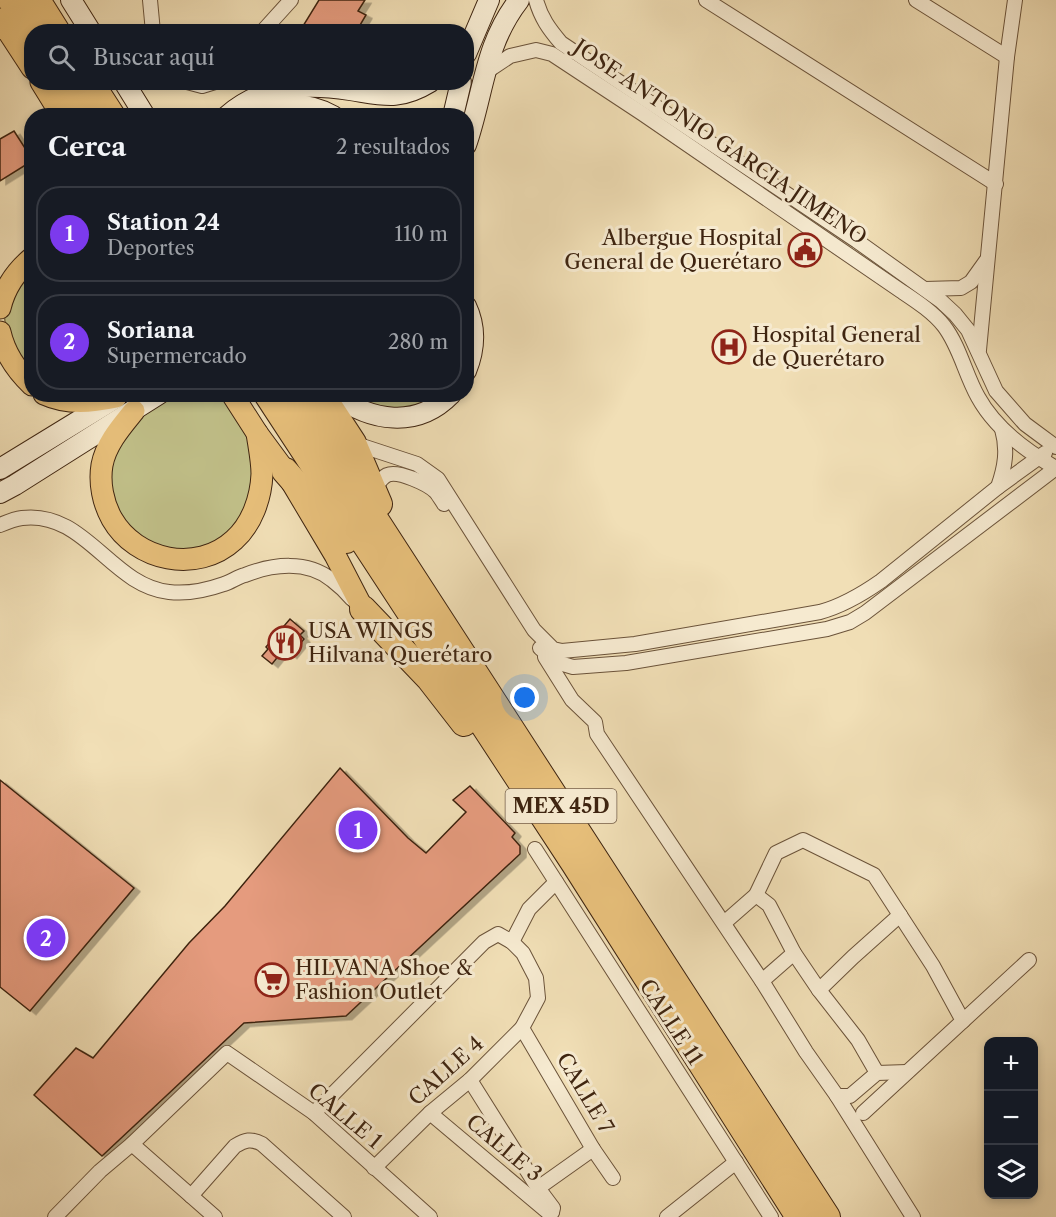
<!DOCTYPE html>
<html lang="es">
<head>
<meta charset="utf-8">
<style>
  :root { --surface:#171b24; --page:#20242c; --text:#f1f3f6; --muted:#9ea1a6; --line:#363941; --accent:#7c3aed }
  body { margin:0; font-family:"Libre Caslon Text",serif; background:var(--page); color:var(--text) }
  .controls { position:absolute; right:18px; bottom:18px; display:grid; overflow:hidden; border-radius:12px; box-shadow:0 3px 9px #0003 }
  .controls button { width:54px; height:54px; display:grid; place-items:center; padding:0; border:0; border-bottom:2px solid var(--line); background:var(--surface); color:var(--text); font:30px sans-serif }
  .you { position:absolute; left:525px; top:698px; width:21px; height:21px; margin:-15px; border:4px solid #fff; border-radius:50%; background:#1a73e8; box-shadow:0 0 0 9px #1a73e833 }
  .badge { display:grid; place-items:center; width:39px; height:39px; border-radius:50%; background:var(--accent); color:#fff; font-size:20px; font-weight:700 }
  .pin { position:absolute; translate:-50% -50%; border:3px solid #fff; box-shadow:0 2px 6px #0006 }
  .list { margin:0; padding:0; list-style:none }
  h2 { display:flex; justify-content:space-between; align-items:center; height:78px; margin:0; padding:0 24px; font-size:26px }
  h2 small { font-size:20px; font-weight:400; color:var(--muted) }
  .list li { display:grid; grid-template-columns:39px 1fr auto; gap:18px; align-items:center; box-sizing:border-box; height:96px; margin:0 12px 12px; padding:0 12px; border:2px solid var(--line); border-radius:24px }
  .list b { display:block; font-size:22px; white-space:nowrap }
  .list p { margin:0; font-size:20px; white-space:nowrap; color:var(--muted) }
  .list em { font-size:20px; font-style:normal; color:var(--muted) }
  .icon { flex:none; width:33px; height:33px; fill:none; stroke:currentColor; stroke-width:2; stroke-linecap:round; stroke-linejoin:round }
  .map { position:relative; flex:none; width:1056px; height:1217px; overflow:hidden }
  .search { position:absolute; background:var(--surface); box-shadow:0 3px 9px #0003; left:24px; top:24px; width:450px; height:66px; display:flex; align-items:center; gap:15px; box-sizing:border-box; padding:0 21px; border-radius:24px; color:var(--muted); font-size:22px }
  .panel { position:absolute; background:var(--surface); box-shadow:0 3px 9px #0003; left:24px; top:108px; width:450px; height:294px; border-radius:24px }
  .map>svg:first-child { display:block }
  .green { fill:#c1c089; stroke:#80724c; stroke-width:1.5 }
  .building { fill:#e59b7e; stroke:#3e2410; stroke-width:1.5; filter:url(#shadow) }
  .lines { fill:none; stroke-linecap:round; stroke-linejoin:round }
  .street-casing { stroke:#6b533a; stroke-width:16 }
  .secondary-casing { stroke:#3e2410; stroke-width:22 }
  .primary-casing { stroke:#3e2410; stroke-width:23 }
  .highway-casing { stroke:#3e2410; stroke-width:28 }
  .street { stroke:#f6ead0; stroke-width:14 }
  .secondary { stroke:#f6ead0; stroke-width:20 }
  .primary { stroke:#e8c07b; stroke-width:21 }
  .highway { stroke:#e8c07b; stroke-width:26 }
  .labels { text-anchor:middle; stroke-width:6; stroke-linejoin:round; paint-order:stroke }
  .shield { fill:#f6ead0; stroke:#755f4a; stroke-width:1.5 }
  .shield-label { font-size:20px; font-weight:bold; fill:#3e2410 }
  .street-label { font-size:21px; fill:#3e2410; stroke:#f6ead0 }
  .poi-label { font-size:21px; fill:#3e2410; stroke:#f6ead0; text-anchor:start }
</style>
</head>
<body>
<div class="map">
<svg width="1056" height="1217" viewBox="0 0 1056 1217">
  <defs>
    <filter id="shadow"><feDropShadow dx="6" dy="3.5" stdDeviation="0" flood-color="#0004"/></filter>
  </defs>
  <rect width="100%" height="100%" fill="#f1dfb6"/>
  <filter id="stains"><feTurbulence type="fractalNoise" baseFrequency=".00333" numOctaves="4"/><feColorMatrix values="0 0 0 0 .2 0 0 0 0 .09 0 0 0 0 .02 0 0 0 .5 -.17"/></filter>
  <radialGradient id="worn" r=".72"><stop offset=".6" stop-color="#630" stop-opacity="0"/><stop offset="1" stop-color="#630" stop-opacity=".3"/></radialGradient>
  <g class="green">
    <path d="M31,263V378C18,357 0,329 5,302C11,290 24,275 31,263Z"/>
    <path d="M166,395H228L252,432L258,475L238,530L191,555L130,536L104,480L120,436Z"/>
    <path d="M343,395H441L424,405L386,411Z"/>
  </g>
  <g class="building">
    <path d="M319,0H365L358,11L366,15L356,32H311L303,26Z"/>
    <path d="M14,131L32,159V161L0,181V139Z"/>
    <path d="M290,619L304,631L300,635L304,639L291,655L284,649L272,664L262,656L268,649L266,647Z"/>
    <path d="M340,768L408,838L426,853L466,812L453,800L470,786L515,833L512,837L520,846V854L346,1016L244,1023L102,1156L34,1095L76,1048L93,1058L189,943L225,906Z"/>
    <path d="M0,780L134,888L30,1011L0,987Z"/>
  </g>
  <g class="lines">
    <g class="street-casing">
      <g id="street">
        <path d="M150,0L153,32"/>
        <path d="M536,0C541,18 549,29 561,43L857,241L941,301L955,314L968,330L996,391L1025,424L1056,447"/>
        <path d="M706,0L996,184"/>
        <path d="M916,0L1007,57"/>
        <path d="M262,32L291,0"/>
        <path d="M486,72L510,56L536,50L552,54L643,114L901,291C916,301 933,312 944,326C960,347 965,374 978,397C995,428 1026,451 1056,468"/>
        <path d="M187,82L202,86L215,82"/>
        <path d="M925,289L961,288L971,282L986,261"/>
        <path d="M979,350L1007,57L1015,0"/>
        <path d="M353,443L417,464L438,479L534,630L553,649L562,651L635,644L820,612C842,606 861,595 881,581L998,487C1005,467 1008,450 1002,429"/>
        <path d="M998,487L1045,453"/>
        <path d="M374,489C378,484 381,478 387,475C398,470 428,484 436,492C439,496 442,501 444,504"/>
        <path d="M0,525C7,522 14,519 22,518C85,510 111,586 169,592C186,594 207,590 224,584C231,582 237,577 245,575C273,564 307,560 332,580C340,586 346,592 352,599"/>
        <path d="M540,648L556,662L573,667L626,663L827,629L850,622L865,613L1056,468"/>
        <path d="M545,657L572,700L595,722L597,734L762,981L806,1052L837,1096L913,1217"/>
        <path d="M535,849L771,1217"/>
        <path d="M756,895L769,905L794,953L819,990L858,1040L877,1073"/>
        <path d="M724,923L756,895L776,853L803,840L874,875L933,966L963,1021"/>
        <path d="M512,942L529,909L556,882"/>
        <path d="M762,981L794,953"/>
        <path d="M819,990L853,957L900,915"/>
        <path d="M522,1028L593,1149L613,1178"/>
        <path d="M470,1080L538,1188L553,1208L552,1212"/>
        <path d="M837,1096H850L877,1073L907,1072"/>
        <path d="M314,1113L484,942L498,934L512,942L523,953L536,978L538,998L522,1028L470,1080L430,1113L374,1168"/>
        <path d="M430,1113L549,1213L552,1212"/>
        <path d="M863,1113L1029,960"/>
        <path d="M132,1144L215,1217"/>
        <path d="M538,1188L593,1149"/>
        <path d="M191,1196L235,1146C245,1140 251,1138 262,1144L344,1217"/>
        <path d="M55,1217L100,1171L132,1144L227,1053L314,1113L430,1217"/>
        <path d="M667,1217L736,1162"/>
      </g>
    </g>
    <g class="secondary-casing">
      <g id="secondary">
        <path d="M71,0L91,32"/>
        <path d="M466,54L489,0"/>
        <path d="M124,82L145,116"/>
        <path d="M227,116C263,85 305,83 350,90C383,95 399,101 430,82"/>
        <path d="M258,116C282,102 309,102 333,116"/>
        <path d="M453,116L461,82"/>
        <path d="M466,145C484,93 484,45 519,0"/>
        <path d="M466,306C476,327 475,349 466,371"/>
        <path d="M334,394C371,422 417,429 451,394"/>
        <path d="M0,469L116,398"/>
        <path d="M0,493L15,485L159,394"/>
      </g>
    </g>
    <g class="primary-casing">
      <g id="primary">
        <path d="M0,19L32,68"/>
        <path d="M41,82L62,116"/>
        <path d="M0,308C5,287 15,272 32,258"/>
        <path d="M0,332C5,354 16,370 32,385"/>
        <path d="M44,394C68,405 92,402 116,397"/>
        <path d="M232,394L257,433L285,471L335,555L363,609"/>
        <path d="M134,411C121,427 106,444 102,465C99,483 103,503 112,519C136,561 197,574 234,540C252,524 261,498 262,474C262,461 259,447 257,433"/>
      </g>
    </g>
    <g class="highway-casing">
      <g id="highway">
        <path d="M11,0L32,32"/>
        <path d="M37,0L57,32"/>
        <path d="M64,82L85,116"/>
        <path d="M90,82L112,116"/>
        <path d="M267,394L574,863L799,1217"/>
        <path d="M294,394L827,1217"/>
        <path d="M321,394L353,443L379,504"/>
        <path d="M285,471L346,540"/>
        <path d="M363,609L429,678L464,723"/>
      </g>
    </g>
    <use href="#street" class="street"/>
    <use href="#secondary" class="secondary"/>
    <use href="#primary" class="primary"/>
    <use href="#highway" class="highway"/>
  </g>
  <defs>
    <g id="civic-ring" transform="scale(1.725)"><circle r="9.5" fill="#f6ead0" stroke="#8f2418" stroke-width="1.5"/><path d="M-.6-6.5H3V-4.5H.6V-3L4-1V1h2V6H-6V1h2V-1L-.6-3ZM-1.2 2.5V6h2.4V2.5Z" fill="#8f2418"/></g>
    <g id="hospital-ring" transform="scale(1.725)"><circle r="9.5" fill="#f6ead0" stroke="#8f2418" stroke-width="1.5"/><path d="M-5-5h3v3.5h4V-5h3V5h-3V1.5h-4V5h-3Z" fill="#8f2418"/></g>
    <g id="restaurant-ring" transform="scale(1.725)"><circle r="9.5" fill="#f6ead0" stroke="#8f2418" stroke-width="1.5"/><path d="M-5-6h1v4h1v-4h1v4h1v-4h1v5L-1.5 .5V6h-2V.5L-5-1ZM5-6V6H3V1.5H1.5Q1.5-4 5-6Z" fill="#8f2418"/></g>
    <g id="supermarket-ring" transform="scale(1.725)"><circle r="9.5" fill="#f6ead0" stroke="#8f2418" stroke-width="1.5"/><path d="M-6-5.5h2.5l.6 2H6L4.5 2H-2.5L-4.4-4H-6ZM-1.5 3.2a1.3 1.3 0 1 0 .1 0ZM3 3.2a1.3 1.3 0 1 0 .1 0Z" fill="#8f2418"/></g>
  </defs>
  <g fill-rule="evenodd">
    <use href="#civic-ring" x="805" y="250"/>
    <use href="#hospital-ring" x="729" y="347"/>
    <use href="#restaurant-ring" x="285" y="643"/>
    <use href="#supermarket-ring" x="272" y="980"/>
  </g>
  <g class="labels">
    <rect class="shield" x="505.5" y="789" width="111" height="34" rx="4.5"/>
    <g class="shield-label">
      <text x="561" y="813">MEX 45D</text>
    </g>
    <g class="street-label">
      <text transform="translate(720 142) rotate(34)" y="7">JOSE ANTONIO GARCIA JIMENO</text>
      <text transform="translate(671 1022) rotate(57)" y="7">CALLE 11</text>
      <text transform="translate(446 1071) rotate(-42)" y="7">CALLE 4</text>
      <text transform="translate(585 1093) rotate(59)" y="7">CALLE 7</text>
      <text transform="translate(345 1116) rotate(40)" y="7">CALLE 1</text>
      <text transform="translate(504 1148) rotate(40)" y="7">CALLE 3</text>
    </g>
    <g class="poi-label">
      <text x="782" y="245" text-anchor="end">Albergue Hospital<tspan x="782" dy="24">General de Querétaro</tspan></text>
      <text x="752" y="342">Hospital General<tspan x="752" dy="24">de Querétaro</tspan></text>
      <text x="308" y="638">USA WINGS<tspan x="308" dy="24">Hilvana Querétaro</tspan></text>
      <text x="295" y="975">HILVANA Shoe &amp;<tspan x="295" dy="24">Fashion Outlet</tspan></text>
    </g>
  </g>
  <rect width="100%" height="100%" filter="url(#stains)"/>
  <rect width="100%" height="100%" fill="url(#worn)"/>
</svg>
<div class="controls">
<button>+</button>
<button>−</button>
<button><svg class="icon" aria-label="layers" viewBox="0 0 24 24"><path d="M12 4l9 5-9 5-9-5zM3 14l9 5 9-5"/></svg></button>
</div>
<div class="you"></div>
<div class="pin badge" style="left:358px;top:830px">1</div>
<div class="pin badge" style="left:46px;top:938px">2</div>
<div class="search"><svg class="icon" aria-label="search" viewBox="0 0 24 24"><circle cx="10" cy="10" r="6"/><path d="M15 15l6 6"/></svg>Buscar aquí</div>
<section class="panel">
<h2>Cerca<small>2 resultados</small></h2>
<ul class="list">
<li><span class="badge">1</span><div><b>Station 24</b><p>Deportes</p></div><em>110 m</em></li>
<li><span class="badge">2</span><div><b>Soriana</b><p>Supermercado</p></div><em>280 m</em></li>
</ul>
</section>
</div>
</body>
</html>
